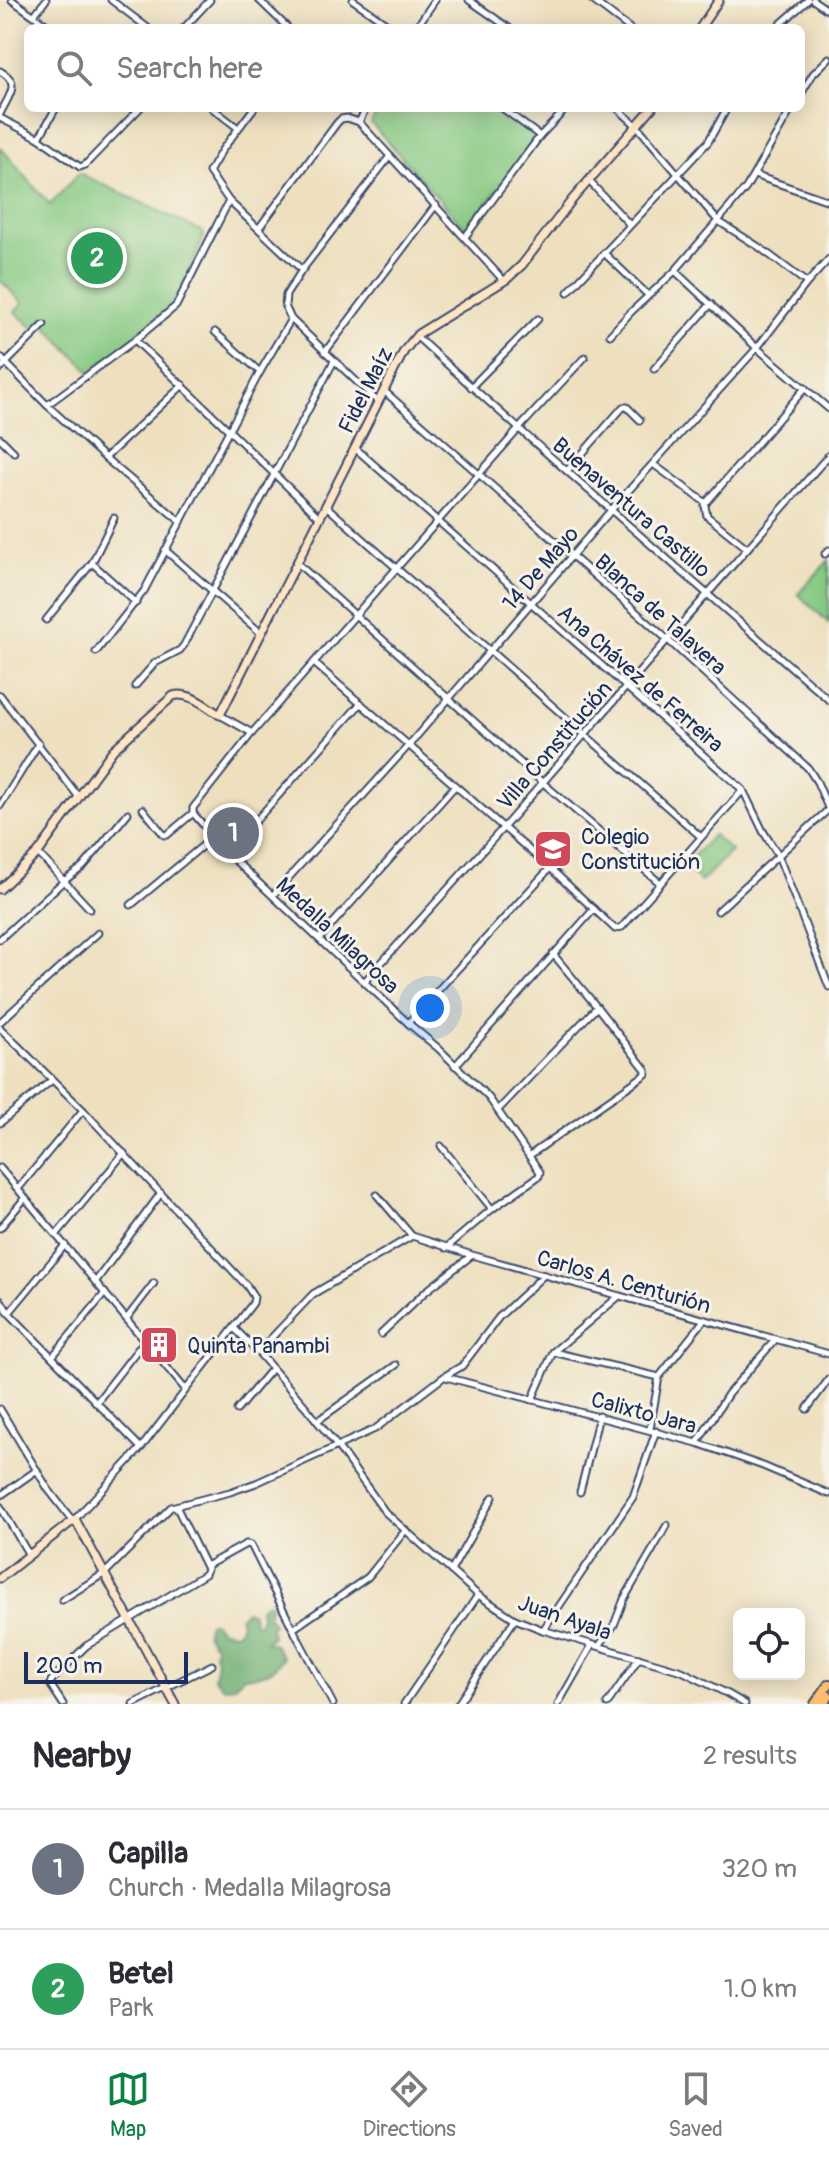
<!DOCTYPE html>
<html lang="en">
<head>
<meta charset="utf-8">
<style>
  :root { --surface:#fff; --page:#f2f2f3; --text:#2b2b33; --muted:#7c7c81; --line:#e1e1e2; --accent:#0b8043 }
  body { margin:0; font-family:Pangolin,sans-serif; background:var(--page); color:var(--text) }
  .controls { position:absolute; right:24px; bottom:24px; display:grid; overflow:hidden; border-radius:12px; box-shadow:0 4px 20px #0003 }
  .controls button { width:72px; height:72px; display:grid; place-items:center; padding:0; border:0; border-bottom:2px solid var(--line); background:var(--surface); color:var(--text); font:40px sans-serif }
  .scale { position:absolute; left:24px; bottom:20px; width:164px; box-sizing:border-box; padding-left:8px; border:4px solid #1b2f5e; border-top:0; font-size:22px; line-height:28px; white-space:nowrap; color:#1b2f5e; -webkit-text-stroke:6px #f7f3e8; paint-order:stroke }
  .you { position:absolute; left:430px; top:1008px; width:28px; height:28px; margin:-20px; border:6px solid #fff; border-radius:50%; background:#1a73e8; box-shadow:0 0 0 12px #1a73e833 }
  .badge { display:grid; place-items:center; width:52px; height:52px; border-radius:50%; background:var(--accent); color:#fff; font-size:26px; font-weight:700 }
  .pin { position:absolute; translate:-50% -50%; border:4px solid #fff; box-shadow:0 2px 8px #0006 }
  .list { margin:0; padding:0; list-style:none }
  h2 { display:flex; justify-content:space-between; align-items:center; height:104px; margin:0; padding:0 32px; font-size:34px }
  h2 small { font-size:26px; font-weight:400; color:var(--muted) }
  .list li { display:grid; grid-template-columns:52px 1fr auto; gap:24px; align-items:center; box-sizing:border-box; height:120px; padding:0 32px; border-top:2px solid var(--line) }
  .list b { display:block; font-size:30px; white-space:nowrap }
  .list p { margin:0; font-size:26px; white-space:nowrap; color:var(--muted) }
  .list em { font-size:26px; font-style:normal; color:var(--muted) }
  .icon { flex:none; width:44px; height:44px; fill:none; stroke:currentColor; stroke-width:2; stroke-linecap:round; stroke-linejoin:round }
  .map { position:relative; flex:none; width:829px; height:1704px; overflow:hidden }
  .search { position:absolute; background:var(--surface); box-shadow:0 4px 20px #0003; left:24px; right:24px; top:24px; height:88px; display:flex; align-items:center; gap:20px; box-sizing:border-box; padding:0 28px; border-radius:12px; color:var(--muted); font-size:30px }
  .sheet { height:344px; background:var(--surface) }
  nav { display:flex; justify-content:space-around; align-items:center; box-sizing:border-box; height:112px; border-top:2px solid var(--line); background:var(--surface); font-size:22px; color:var(--muted) }
  nav a { display:grid; justify-items:center; gap:4px }
  nav .on { color:var(--accent) }
  .map>svg:first-child { display:block }
  .green { fill:#86c982; stroke:#507c70; stroke-width:2 }
  .forest { fill:#6cad70; stroke:#446e67; stroke-width:2 }
  .lines { fill:none; stroke-linecap:round; stroke-linejoin:round }
  .street-casing { stroke:#3b4a6d; stroke-width:9 }
  .secondary-casing { stroke:#3b4a6d; stroke-width:11 }
  .highway-casing { stroke:#3b4a6d; stroke-width:12 }
  .street { stroke:#fff; stroke-width:5 }
  .secondary { stroke:#fee5c5; stroke-width:7 }
  .highway { stroke:#fcbd6f; stroke-width:8 }
  .labels { text-anchor:middle; stroke-width:6; stroke-linejoin:round; paint-order:stroke }
  .street-label { font-size:22px; fill:#1b2f5e; stroke:#f7f3e8 }
  .poi-label { font-size:22px; fill:#1b2f5e; stroke:#f7f3e8; text-anchor:start }
</style>
</head>
<body>
<div class="map">
<svg width="829" height="1704" viewBox="0 0 829 1704">
  <rect width="100%" height="100%" fill="#f7f3e8"/>
  <filter id="ink" filterUnits="userSpaceOnUse"><feTurbulence type="fractalNoise" baseFrequency=".0125" numOctaves="2"/><feDisplacementMap in="SourceGraphic" scale="16" xChannelSelector="R" yChannelSelector="G"/><feConvolveMatrix kernelMatrix="1 2 1 2 8 2 1 2 1" color-interpolation-filters="sRGB"/></filter>
  <filter id="wash" filterUnits="userSpaceOnUse"><feTurbulence type="fractalNoise" baseFrequency=".006" numOctaves="4" result="noise"/><feDisplacementMap in="SourceGraphic" scale="32" xChannelSelector="R" yChannelSelector="G"/><feGaussianBlur stdDeviation="1.8" result="paint"/><feColorMatrix in="noise" values="0 0 0 0 0 0 0 0 0 0 0 0 0 0 0 0 0 1.4 0 .05"/><feComposite in="paint" operator="in"/></filter>
  <g filter="url(#wash)">
    <rect width="100%" height="100%" fill="#eee0bf"/>
    <g class="green">
      <path d="M379,108H498L537,137L467,230L371,123Z"/>
      <path d="M0,147L50,205L79,173L203,232L204,237L175,305L90,372L41,321L33,328L15,312L23,303L0,280Z"/>
      <path d="M829,560V623L798,594Z"/>
      <path d="M713,835L731,851L701,882L684,866Z"/>
    </g>
    <path class="forest" d="M267,1602L271,1604L268,1617L272,1620L274,1624L271,1627L272,1636L266,1642L274,1644L283,1657C275,1671 260,1678 244,1676L233,1686L224,1688L214,1678L217,1661L214,1654L215,1646C209,1638 202,1632 209,1622H213L220,1629L234,1633L238,1631L241,1622L239,1617L246,1611H250L253,1614L254,1623L258,1624L261,1616L260,1607Z"/>
  </g>
  <g filter="url(#ink)">
    <g class="lines">
      <g class="street-casing">
        <g id="street">
          <path d="M12,0L51,28"/>
          <path d="M111,0L148,28"/>
          <path d="M259,0L288,28"/>
          <path d="M353,0L393,28"/>
          <path d="M469,0L509,28"/>
          <path d="M592,0L629,28"/>
          <path d="M813,0L829,11"/>
          <path d="M34,15L46,0"/>
          <path d="M184,28L210,0"/>
          <path d="M416,28L435,0"/>
          <path d="M776,28L808,0"/>
          <path d="M0,71C22,83 9,95 0,114"/>
          <path d="M801,94L813,74L829,58"/>
          <path d="M212,108L238,128"/>
          <path d="M254,108L222,150L209,172L229,201L302,270"/>
          <path d="M502,108L540,136L567,108"/>
          <path d="M617,108L637,126L718,221L759,247L807,283"/>
          <path d="M0,118L39,138L80,167L85,165L140,108"/>
          <path d="M359,122L366,108"/>
          <path d="M39,138L56,108"/>
          <path d="M754,175L829,201"/>
          <path d="M589,181L630,225"/>
          <path d="M259,228L337,123L341,119L347,118L359,122L504,281"/>
          <path d="M465,237L540,136"/>
          <path d="M604,253L648,295"/>
          <path d="M675,271L757,348L829,409"/>
          <path d="M568,292L708,142L727,108"/>
          <path d="M291,319L285,306L286,295L302,270L390,156"/>
          <path d="M215,332L260,372"/>
          <path d="M610,335L631,312L675,271L746,188L792,108"/>
          <path d="M416,336C551,460 691,579 829,700"/>
          <path d="M135,340L176,306L229,201"/>
          <path d="M325,352L436,205"/>
          <path d="M0,357L47,405L105,458L181,522"/>
          <path d="M0,369L44,325"/>
          <path d="M654,369L711,304"/>
          <path d="M471,387L538,319"/>
          <path d="M384,391L668,640L808,768L817,782L829,810"/>
          <path d="M47,405L135,340L320,518"/>
          <path d="M0,438L14,452"/>
          <path d="M355,448L743,790L763,831L778,855L829,987"/>
          <path d="M105,458L183,385"/>
          <path d="M653,464L706,503L705,506L707,516L747,548"/>
          <path d="M567,471L623,407H627L640,420"/>
          <path d="M706,503L805,388"/>
          <path d="M326,506L701,837"/>
          <path d="M114,518L92,563L136,603"/>
          <path d="M165,550L261,633"/>
          <path d="M825,554L829,550"/>
          <path d="M297,563L542,782L660,883"/>
          <path d="M46,620L92,563"/>
          <path d="M96,652L144,591L260,372L291,319L378,402"/>
          <path d="M314,663L550,868L615,929L622,927L743,790"/>
          <path d="M135,686L155,663L180,650L184,645L334,361"/>
          <path d="M0,695L78,796"/>
          <path d="M220,715L252,733"/>
          <path d="M0,806L39,743"/>
          <path d="M143,809L164,835H167L193,813"/>
          <path d="M38,853L90,909"/>
          <path d="M227,853L361,703"/>
          <path d="M273,895L409,745L612,509L757,348L807,283L829,259"/>
          <path d="M131,905L212,838"/>
          <path d="M718,911L829,809"/>
          <path d="M0,939L65,880L83,867L128,813"/>
          <path d="M319,939L455,786"/>
          <path d="M364,982L503,828L829,455"/>
          <path d="M0,1022L98,933"/>
          <path d="M408,1023L550,868"/>
          <path d="M0,1028L83,1110L247,1286L254,1297L253,1303L141,1448L75,1519"/>
          <path d="M455,1066L594,909"/>
          <path d="M498,1110L597,1007"/>
          <path d="M0,1123L52,1080"/>
          <path d="M441,1146L492,1209"/>
          <path d="M530,1155L646,1074V1070L597,1007L553,954"/>
          <path d="M0,1168L185,1389"/>
          <path d="M18,1189L83,1110"/>
          <path d="M377,1195L412,1236"/>
          <path d="M0,1228L25,1198"/>
          <path d="M57,1234L124,1153"/>
          <path d="M412,1236L472,1255L829,1354"/>
          <path d="M446,1248L492,1209L539,1176L540,1172L489,1098L438,1048L408,1023L227,853L193,813V808L252,733L524,423L585,357"/>
          <path d="M96,1281L161,1193"/>
          <path d="M0,1299L9,1313L141,1448"/>
          <path d="M9,1313L65,1245"/>
          <path d="M127,1318L154,1283"/>
          <path d="M234,1328L258,1352L305,1406L338,1447L385,1512L478,1595L515,1619L543,1630L682,1671L728,1694L745,1704"/>
          <path d="M381,1334L425,1292L471,1256"/>
          <path d="M258,1352L313,1294L412,1236"/>
          <path d="M553,1352L659,1377"/>
          <path d="M52,1357L105,1293"/>
          <path d="M446,1377L697,1443L763,1466L829,1494"/>
          <path d="M532,1400L553,1352L618,1297"/>
          <path d="M96,1403L145,1340"/>
          <path d="M0,1409L48,1489L72,1520"/>
          <path d="M807,1409L829,1379"/>
          <path d="M237,1410L272,1368"/>
          <path d="M317,1421L396,1365"/>
          <path d="M650,1429L659,1377L704,1320"/>
          <path d="M697,1443L728,1394L775,1340"/>
          <path d="M580,1492L599,1416"/>
          <path d="M0,1496L37,1470"/>
          <path d="M0,1506L29,1555"/>
          <path d="M206,1566L246,1544L251,1545L293,1629L333,1704"/>
          <path d="M451,1571L493,1497"/>
          <path d="M62,1600L105,1573L171,1507L230,1492L256,1483L375,1429L445,1376L462,1366L499,1317L544,1275"/>
          <path d="M293,1629L368,1577L405,1531"/>
          <path d="M543,1630L633,1497L656,1431"/>
          <path d="M599,1646L614,1625L624,1599L667,1525"/>
          <path d="M63,1704L50,1684L51,1681L86,1646L205,1574L207,1569L176,1506"/>
          <path d="M133,1704L212,1665"/>
          <path d="M404,1704L478,1595"/>
          <path d="M458,1704L515,1619"/>
          <path d="M558,1704L592,1645"/>
          <path d="M607,1704L639,1658"/>
        </g>
      </g>
      <g class="secondary-casing">
        <g id="secondary">
          <path d="M700,28L719,0"/>
          <path d="M0,889L38,853L113,750L173,696C189,691 207,707 220,715L404,351L418,334L507,279L522,265L572,200L652,108"/>
          <path d="M0,1578L75,1519L175,1704"/>
        </g>
      </g>
      <g class="highway-casing">
        <g id="highway">
          <path d="M815,1704L829,1684"/>
          <path d="M823,1704L829,1696"/>
        </g>
      </g>
      <use href="#street" class="street"/>
      <use href="#secondary" class="secondary"/>
      <use href="#highway" class="highway"/>
    </g>
  </g>
  <defs>
    <g id="school-square" transform="scale(2)"><rect x="-9" y="-9" width="18" height="18" rx="4" fill="#d1495b" stroke="#f7f3e8"/><path d="M0-5L7-2L0 1L-7-2ZM-4 1L0 2.5L4 1V4Q0 6-4 4Z" fill="#fff"/></g>
    <g id="building-square" transform="scale(2)"><rect x="-9" y="-9" width="18" height="18" rx="4" fill="#d1495b" stroke="#f7f3e8"/><path d="M-4-6H4V6H1V3H-1V6H-4ZM-2.5-4.3h1.7v1.8h-1.7ZM.8-4.3h1.7v1.8H.8ZM-2.5-1h1.7V.8h-1.7ZM.8-1h1.7V.8H.8Z" fill="#fff"/></g>
  </defs>
  <g fill-rule="evenodd">
    <use href="#school-square" x="553" y="849"/>
    <use href="#building-square" x="159" y="1345"/>
  </g>
  <g class="labels">
    <g class="street-label">
      <text transform="translate(365 390) rotate(-63)" y="8">Fidel Maíz</text>
      <text transform="translate(632 507) rotate(41)" y="8">Buenaventura Castillo</text>
      <text transform="translate(540 568) rotate(-49)" y="8">14 De Mayo</text>
      <text transform="translate(661 614) rotate(42)" y="8">Blanca de Talavera</text>
      <text transform="translate(641 678) rotate(41)" y="8">Ana Chávez de Ferreira</text>
      <text transform="translate(554 745) rotate(-49)" y="8">Villa Constitución</text>
      <text transform="translate(338 935) rotate(43)" y="8">Medalla Milagrosa</text>
      <text transform="translate(624 1281) rotate(16)" y="8">Carlos A. Centurión</text>
      <text transform="translate(644 1412) rotate(15)" y="8">Calixto Jara</text>
      <text transform="translate(565 1617) rotate(19)" y="8">Juan Ayala</text>
    </g>
    <g class="poi-label">
      <text x="581" y="844">Colegio<tspan x="581" dy="25">Constitución</tspan></text>
      <text x="187" y="1353">Quinta Panambi</text>
    </g>
  </g>
</svg>
<div class="controls">
<button><svg class="icon" aria-label="locate" viewBox="0 0 24 24"><circle cx="12" cy="12" r="6"/><path d="M12 2v4M12 18v4M2 12h4M18 12h4"/></svg></button>
</div>
<div class="scale">200 m</div>
<div class="you"></div>
<div class="pin badge" style="left:233px;top:833px;background:#6b7280">1</div>
<div class="pin badge" style="left:97px;top:258px;background:#2e9e5b">2</div>
<div class="search"><svg class="icon" aria-label="search" viewBox="0 0 24 24"><circle cx="10" cy="10" r="6"/><path d="M15 15l6 6"/></svg>Search here</div>
</div>
<section class="sheet">
<h2>Nearby<small>2 results</small></h2>
<ul class="list">
<li><span class="badge" style="background:#6b7280">1</span><div><b>Capilla</b><p>Church · Medalla Milagrosa</p></div><em>320 m</em></li>
<li><span class="badge" style="background:#2e9e5b">2</span><div><b>Betel</b><p>Park</p></div><em>1.0 km</em></li>
</ul>
</section>
<nav>
<a class="on"><svg class="icon" aria-label="map" viewBox="0 0 24 24"><path d="M3 6l6-2 6 2 6-2v14l-6 2-6-2-6 2zM9 4v14M15 6v14"/></svg>Map</a>
<a><svg class="icon" aria-label="directions" viewBox="0 0 24 24"><path d="M12 3l9 9-9 9-9-9zM9 14v-3h6M13 9l2 2-2 2"/></svg>Directions</a>
<a><svg class="icon" aria-label="saved" viewBox="0 0 24 24"><path d="M7 4h10v16l-5-4-5 4z"/></svg>Saved</a>
</nav>
</body>
</html>
